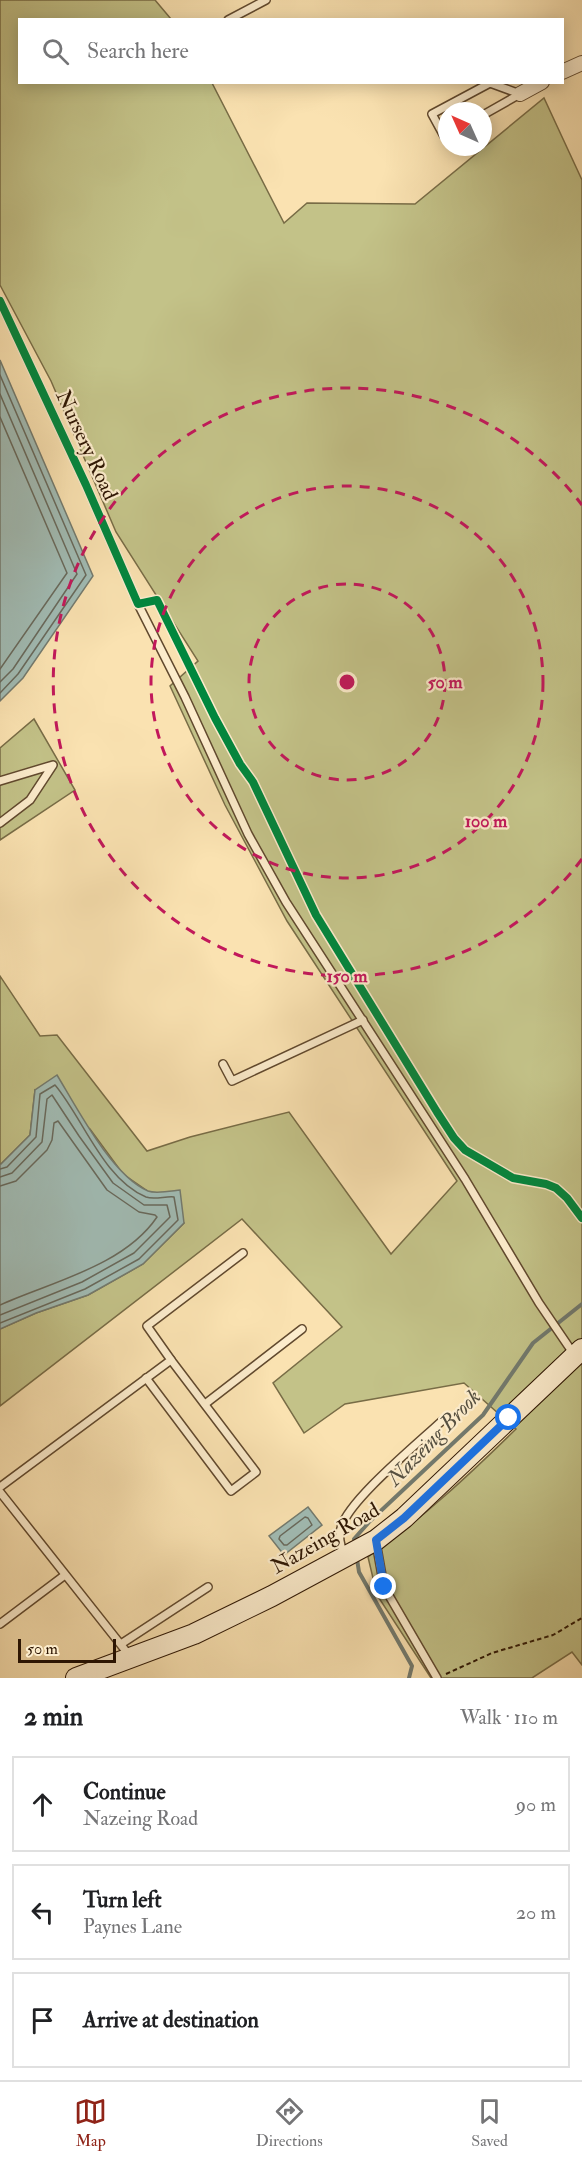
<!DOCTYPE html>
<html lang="en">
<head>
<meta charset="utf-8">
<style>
  :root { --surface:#fff; --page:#f6f6f6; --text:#202124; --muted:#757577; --line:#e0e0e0; --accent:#8f2418 }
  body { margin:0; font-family:"IM FELL Double Pica",serif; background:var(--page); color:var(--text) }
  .compass { position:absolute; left:438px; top:102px; width:54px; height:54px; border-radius:50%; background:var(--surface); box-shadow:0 3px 15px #0003; rotate:315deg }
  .scale { position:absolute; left:18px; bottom:15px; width:98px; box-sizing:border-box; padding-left:6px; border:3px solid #2e1603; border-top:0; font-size:16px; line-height:21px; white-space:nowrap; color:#2e1603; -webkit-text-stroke:4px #fceccc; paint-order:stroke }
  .stop { position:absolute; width:18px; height:18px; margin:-14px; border:4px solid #1a73e8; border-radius:50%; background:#fff }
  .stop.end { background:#1a73e8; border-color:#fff; box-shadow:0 2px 6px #0008 }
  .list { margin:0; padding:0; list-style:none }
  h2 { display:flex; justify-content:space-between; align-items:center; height:78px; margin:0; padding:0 24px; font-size:26px }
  h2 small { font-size:20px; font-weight:400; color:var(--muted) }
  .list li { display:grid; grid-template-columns:39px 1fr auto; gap:18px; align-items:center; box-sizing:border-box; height:96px; margin:0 12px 12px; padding:0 12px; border:2px solid var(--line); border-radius:0px }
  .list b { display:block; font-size:22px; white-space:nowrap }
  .list p { margin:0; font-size:20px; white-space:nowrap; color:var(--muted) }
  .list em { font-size:20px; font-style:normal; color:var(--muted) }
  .icon { flex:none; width:33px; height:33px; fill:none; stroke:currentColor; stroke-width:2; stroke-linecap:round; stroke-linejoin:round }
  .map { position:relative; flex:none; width:582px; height:1678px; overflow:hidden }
  .search { position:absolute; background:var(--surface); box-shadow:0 3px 15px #0003; left:18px; right:18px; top:18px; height:66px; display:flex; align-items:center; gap:15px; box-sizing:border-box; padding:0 21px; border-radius:0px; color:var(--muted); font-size:22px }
  .sheet { height:402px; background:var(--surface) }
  nav { display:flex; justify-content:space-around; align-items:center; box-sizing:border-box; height:84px; border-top:2px solid var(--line); background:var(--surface); font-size:16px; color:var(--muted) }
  nav a { display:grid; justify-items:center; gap:3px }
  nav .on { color:var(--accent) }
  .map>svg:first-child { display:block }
  .green { fill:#c3c288; stroke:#786c46; stroke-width:1.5 }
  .water { fill:#a1bcb5; stroke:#737a6e; stroke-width:1.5 }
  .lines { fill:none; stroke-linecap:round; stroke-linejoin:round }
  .shore { stroke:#68695c; stroke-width:1.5 }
  .stream { stroke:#737a6e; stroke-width:4 }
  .lane-casing { stroke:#61492e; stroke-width:10 }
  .street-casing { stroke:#61492e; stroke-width:16 }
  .secondary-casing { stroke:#2e1603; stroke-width:22 }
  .path { stroke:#2e1603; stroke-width:2; stroke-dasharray:4.5 3; stroke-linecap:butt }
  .lane { stroke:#fceccc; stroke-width:7 }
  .street { stroke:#fceccc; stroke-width:14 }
  .secondary { stroke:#fceccc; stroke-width:20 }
  .cycleway-casing { stroke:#fceccc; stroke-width:11 }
  .cycleway { stroke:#00873e; stroke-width:8 }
  .route { stroke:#1a73e8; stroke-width:8 }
  .ring { fill:none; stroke:#c2185b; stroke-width:3; stroke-dasharray:10 8 }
  .labels { text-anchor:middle; stroke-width:4.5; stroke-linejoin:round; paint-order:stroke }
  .street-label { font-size:21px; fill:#2e1603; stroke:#fceccc }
  .water-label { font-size:22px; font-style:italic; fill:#565041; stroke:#fceccc }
  .centre { fill:#c2185b; stroke:#fceccc; stroke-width:3 }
  .ring-label { font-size:18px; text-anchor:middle; font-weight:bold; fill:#c2185b; stroke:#fceccc; stroke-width:4.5; stroke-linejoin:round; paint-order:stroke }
</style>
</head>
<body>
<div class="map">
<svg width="582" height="1678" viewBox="0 0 582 1678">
  <rect width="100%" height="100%" fill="#fae2b1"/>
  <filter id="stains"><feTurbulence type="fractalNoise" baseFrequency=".00333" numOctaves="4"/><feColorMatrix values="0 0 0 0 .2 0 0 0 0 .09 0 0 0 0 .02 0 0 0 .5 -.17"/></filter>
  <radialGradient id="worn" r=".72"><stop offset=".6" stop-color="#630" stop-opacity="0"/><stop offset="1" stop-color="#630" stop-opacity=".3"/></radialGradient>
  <g class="green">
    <path d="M0,0H155L171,19L20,20V82L212,83L284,223L307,203L415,204L544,98L582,180V1665L572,1652L532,1678H431L377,1595L368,1557C422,1519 469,1475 516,1429L464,1383L345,1404L304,1433L273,1383L342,1327L242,1219L0,1406V1329L36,1313L88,1295L143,1264L184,1223L149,1192L123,1174L90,1129L35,1090L30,1135L0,1165V976L40,1036L57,1035L147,1151L190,1137L289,1112L391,1254L457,1181L287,921L225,805L170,686L198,661L116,532L51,381L0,285Z"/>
    <path d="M34,719L75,790L0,840V748Z"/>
  </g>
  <g class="water">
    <path d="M0,360L93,576L23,678L0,701Z"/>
    <path d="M57,1075C77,1108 112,1176 148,1191C156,1194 171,1191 180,1190L184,1223L143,1264L88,1295L36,1313L0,1329V1165L30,1135L35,1090Z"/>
    <path d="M308,1507L322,1525L284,1555L269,1536Z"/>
  </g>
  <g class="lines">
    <g class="shore">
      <path d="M0,375L86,575L18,674L0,693"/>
      <path d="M0,394L77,574L13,669L0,682"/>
      <path d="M0,417L67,573L0,669"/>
      <path d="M0,1169L7,1167L36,1137L40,1094L55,1085C83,1118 103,1179 146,1197C154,1200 166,1196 174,1197L178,1220L139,1259L85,1289L0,1323"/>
      <path d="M0,1177L12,1173L42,1142L47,1099L52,1095L79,1136L113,1183L144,1205H167L170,1217L134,1253L82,1282L0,1315"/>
      <path d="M0,1186L16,1181L47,1150L52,1140L54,1123L58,1121L107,1190L139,1212L155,1215L157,1217C124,1266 51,1282 0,1305"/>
      <path d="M305,1517L308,1518L312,1525L287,1545H284L279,1539L280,1536Z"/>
    </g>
    <g class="stream">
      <path d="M354,1539L370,1521L483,1415L533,1343L582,1304"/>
      <path d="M357,1559L359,1572L412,1666L409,1678"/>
    </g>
    <g class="lane-casing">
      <g id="lane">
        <path d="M228,20L266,0"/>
        <path d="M483,115L520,94"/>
        <path d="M447,134L444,136L432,114L490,83L520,94"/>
        <path d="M0,301L86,485L138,604L185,697L248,834L286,902L465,1179L539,1303L573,1353"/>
        <path d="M0,781L53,765L30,800L0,823"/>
        <path d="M223,1064L232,1081L363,1020"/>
        <path d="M146,1378L231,1491L256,1472L171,1360"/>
        <path d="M205,1404L302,1329"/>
        <path d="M0,1487L171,1360L147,1326L243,1253"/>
        <path d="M0,1492L129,1655"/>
        <path d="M376,1542L384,1587L437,1678"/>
        <path d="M345,1555C340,1546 338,1537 341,1528C348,1500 421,1441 445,1418"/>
        <path d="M0,1624L65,1575"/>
        <path d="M121,1644L208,1587"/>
      </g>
    </g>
    <g class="street-casing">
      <g id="street">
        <path d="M562,72L582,63"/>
        <path d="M520,94L542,82"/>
      </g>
    </g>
    <g class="secondary-casing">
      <path id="secondary" d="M76,1678L194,1634L272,1596L376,1540L404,1518L582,1349"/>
    </g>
    <path class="path" d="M446,1674L492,1653L553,1635L582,1618"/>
    <use href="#lane" class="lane"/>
    <use href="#street" class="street"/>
    <use href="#secondary" class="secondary"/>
    <g class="cycleway-casing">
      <path id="cycleway" d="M0,301L86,485L138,604L157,600L215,718L240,764L253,782L316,915L437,1112L454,1138L465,1150L513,1178L546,1184L556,1188L567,1198L582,1218"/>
    </g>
    <use href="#cycleway" class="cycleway"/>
  </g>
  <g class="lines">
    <path class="route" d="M384,1587L376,1540L404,1518L509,1418"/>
  </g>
  <g class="ring">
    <circle cx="347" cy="682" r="98"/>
    <circle cx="347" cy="682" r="196"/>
    <path d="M582 859A294 294 0 1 1 582 505"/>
  </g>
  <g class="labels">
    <g class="street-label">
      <text transform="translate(87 445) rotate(65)" y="7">Nursery Road</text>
      <text transform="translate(325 1538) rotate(-30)" y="7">Nazeing Road</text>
    </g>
    <g class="water-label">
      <text transform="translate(433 1437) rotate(-46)" y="8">Nazeing Brook</text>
    </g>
  </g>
  <circle cx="347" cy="682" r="9" class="centre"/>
  <g class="ring-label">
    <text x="445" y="688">50 m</text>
    <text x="486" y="827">100 m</text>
    <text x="347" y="982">150 m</text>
  </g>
  <rect width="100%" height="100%" filter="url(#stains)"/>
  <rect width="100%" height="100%" fill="url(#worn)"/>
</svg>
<svg class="compass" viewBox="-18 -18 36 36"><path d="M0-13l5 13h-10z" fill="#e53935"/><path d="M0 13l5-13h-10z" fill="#757577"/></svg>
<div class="scale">50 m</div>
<div class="stop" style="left:509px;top:1418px"></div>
<div class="stop end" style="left:384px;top:1587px"></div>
<div class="search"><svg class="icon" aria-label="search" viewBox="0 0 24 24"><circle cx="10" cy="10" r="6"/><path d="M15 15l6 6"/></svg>Search here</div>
</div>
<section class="sheet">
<h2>2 min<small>Walk · 110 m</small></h2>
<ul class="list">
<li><svg class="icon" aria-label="ahead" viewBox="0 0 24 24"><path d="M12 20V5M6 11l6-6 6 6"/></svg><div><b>Continue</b><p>Nazeing Road</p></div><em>90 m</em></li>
<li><svg class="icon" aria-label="left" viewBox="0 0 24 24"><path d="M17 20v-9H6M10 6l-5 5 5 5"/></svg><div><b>Turn left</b><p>Paynes Lane</p></div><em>20 m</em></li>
<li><svg class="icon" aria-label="arrive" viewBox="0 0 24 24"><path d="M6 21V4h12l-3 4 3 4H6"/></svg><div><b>Arrive at destination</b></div></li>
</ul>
</section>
<nav>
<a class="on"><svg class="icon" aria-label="map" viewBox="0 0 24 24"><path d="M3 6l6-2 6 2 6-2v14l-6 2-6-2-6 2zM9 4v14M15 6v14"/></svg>Map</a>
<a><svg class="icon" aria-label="directions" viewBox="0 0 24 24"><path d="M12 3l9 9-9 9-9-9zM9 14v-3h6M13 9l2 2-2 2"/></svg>Directions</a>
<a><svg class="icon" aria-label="saved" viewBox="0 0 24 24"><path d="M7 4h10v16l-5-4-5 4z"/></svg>Saved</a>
</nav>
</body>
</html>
